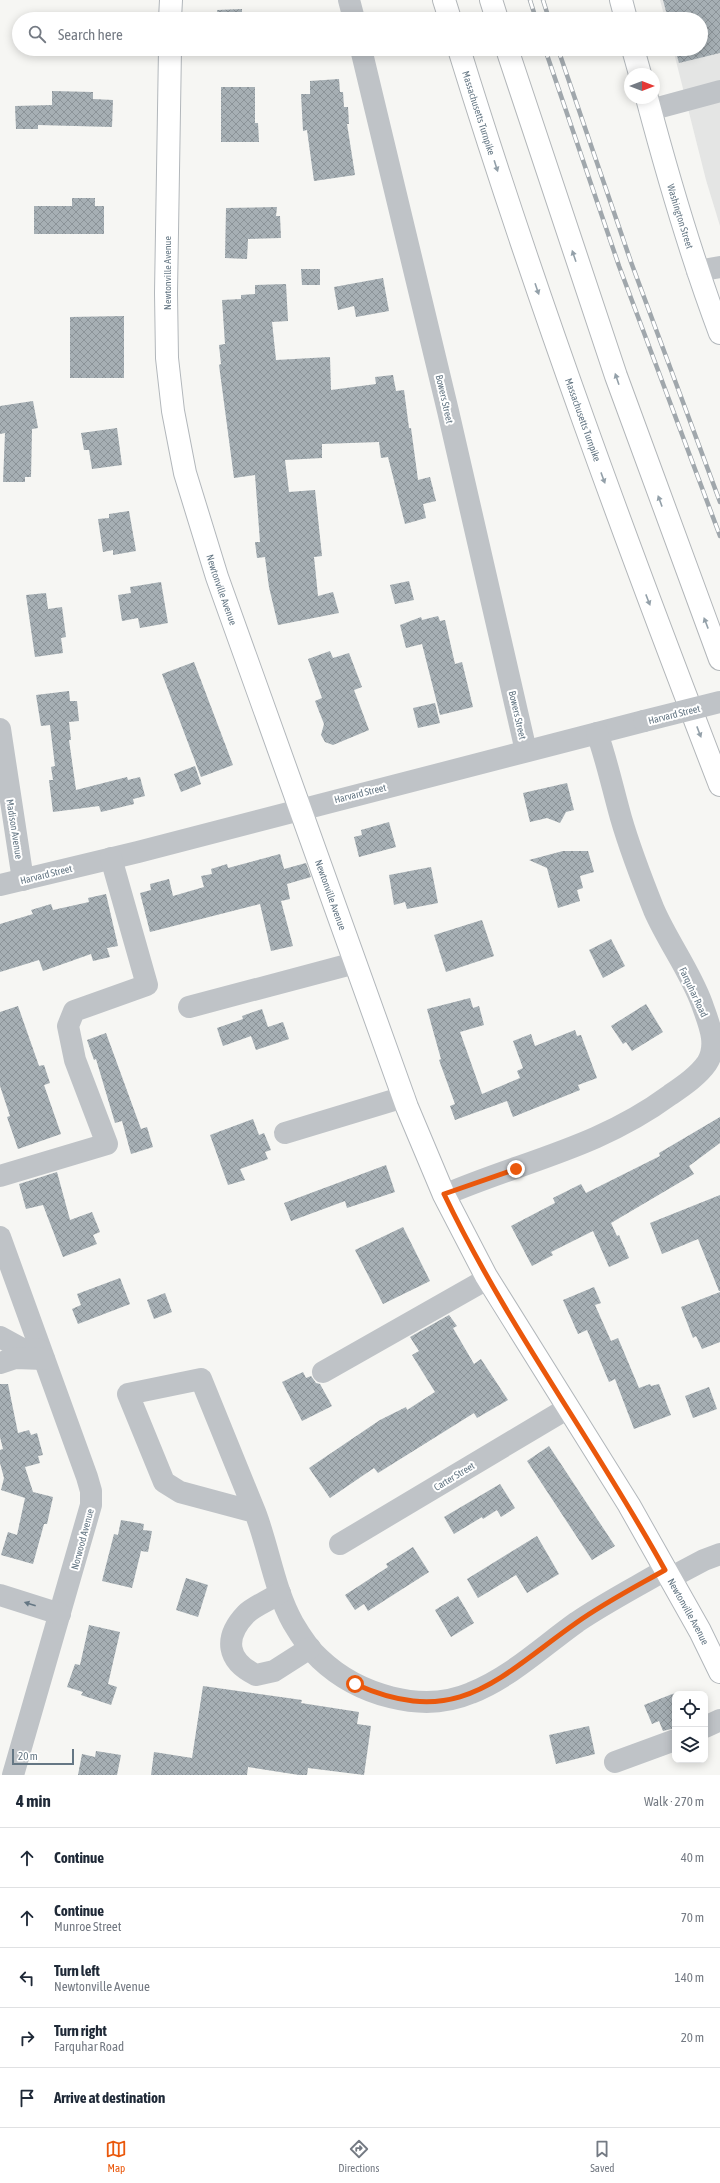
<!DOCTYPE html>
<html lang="en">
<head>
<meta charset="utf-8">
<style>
  :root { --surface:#fff; --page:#f2f2f3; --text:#1f2937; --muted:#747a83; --line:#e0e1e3; --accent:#ea580c }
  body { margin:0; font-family:"Asap Condensed",sans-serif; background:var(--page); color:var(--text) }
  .controls { position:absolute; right:12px; bottom:12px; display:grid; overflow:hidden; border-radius:8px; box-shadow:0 2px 10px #0003 }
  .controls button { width:36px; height:36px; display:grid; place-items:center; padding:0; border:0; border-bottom:1px solid var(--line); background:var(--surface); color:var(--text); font:20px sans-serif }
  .compass { position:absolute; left:624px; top:68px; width:36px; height:36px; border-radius:50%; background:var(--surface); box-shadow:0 2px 10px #0003; rotate:90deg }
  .scale { position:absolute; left:12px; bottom:10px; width:62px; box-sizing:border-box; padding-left:4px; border:2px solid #657784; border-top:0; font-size:11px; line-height:14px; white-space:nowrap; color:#657784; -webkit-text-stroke:3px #fff; paint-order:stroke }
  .stop { position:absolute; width:12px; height:12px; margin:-9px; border:3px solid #ea580c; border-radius:50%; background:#fff }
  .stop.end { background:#ea580c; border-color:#fff; box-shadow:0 1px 4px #0008 }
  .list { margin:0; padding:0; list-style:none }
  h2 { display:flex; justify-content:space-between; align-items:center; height:52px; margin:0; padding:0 16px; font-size:17px }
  h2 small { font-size:13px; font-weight:400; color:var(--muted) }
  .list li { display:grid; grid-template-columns:26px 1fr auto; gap:12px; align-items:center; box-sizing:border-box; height:60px; padding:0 16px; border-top:1px solid var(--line) }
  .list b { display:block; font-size:15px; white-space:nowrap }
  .list p { margin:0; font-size:13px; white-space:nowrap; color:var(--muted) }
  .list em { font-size:13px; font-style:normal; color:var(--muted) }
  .icon { flex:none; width:22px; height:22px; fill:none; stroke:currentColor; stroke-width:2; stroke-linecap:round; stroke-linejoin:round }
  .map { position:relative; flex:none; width:720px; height:1775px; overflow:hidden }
  .search { position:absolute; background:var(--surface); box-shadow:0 2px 10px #0003; left:12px; right:12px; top:12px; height:44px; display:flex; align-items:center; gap:10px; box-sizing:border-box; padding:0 14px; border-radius:22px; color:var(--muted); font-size:15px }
  .sheet { height:352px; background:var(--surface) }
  nav { display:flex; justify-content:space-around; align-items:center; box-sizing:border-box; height:56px; border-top:1px solid var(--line); background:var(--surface); font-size:11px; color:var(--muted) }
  nav a { display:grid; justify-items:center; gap:2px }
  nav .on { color:var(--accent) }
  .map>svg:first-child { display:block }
  .built { fill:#e4e5e4 }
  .building { fill:url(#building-cross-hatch) }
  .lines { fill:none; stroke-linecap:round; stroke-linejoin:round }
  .major-casing { stroke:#b2b7bb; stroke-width:24 }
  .highway-casing { stroke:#b2b6b9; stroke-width:24 }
  .minor { stroke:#bfc3c7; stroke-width:22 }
  .major { stroke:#fff; stroke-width:22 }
  .highway { stroke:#fff; stroke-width:22 }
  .rail-casing { stroke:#a0a7ac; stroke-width:4.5 }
  .rail { stroke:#fff; stroke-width:3; stroke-dasharray:9; stroke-linecap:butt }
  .minor-bridge { stroke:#bfc3c7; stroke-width:22 }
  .oneway { fill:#93a0a9 }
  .oneway2 { fill:#657784 }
  .route { stroke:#ea580c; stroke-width:5 }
  .labels { text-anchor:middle; stroke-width:4; stroke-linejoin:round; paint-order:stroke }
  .street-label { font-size:10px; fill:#657784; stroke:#fff }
</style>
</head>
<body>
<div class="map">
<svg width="720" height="1775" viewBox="0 0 720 1775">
  <defs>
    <pattern id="building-cross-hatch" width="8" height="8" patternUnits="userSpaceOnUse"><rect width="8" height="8" fill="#a6afb4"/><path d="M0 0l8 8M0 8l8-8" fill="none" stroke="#8b9398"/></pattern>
  </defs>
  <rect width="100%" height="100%" fill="#f6f6f3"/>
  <path class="built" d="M660,0H720V226L706,180L673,49H701V19H665Z"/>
  <g class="building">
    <path d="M663,0H720V53L679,63L675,49H701V19H668Z"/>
    <path d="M242,9V16H253V19H218L217,10Z"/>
    <rect x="218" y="49" width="36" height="2"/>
    <path d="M339,79L340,92H343L344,107H348L349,124H347L355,175L314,181L307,130L303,131L301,94H310V81Z"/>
    <path d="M221,87H255V123H258L259,142H221Z"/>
    <path d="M52,91L93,92V99L113,100L112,127L38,125V129H16L15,106L52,105Z"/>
    <path d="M72,198H95V206H104V234H34V206H72Z"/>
    <path d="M277,207L276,216H280L281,238L248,239L247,259L225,258L226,208Z"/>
    <path d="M301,269H320V285H302Z"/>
    <path d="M383,278L389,311L356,317L354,306L338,310L334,287Z"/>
    <path d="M286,284L288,321L272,322L276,360L330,357L331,390L376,384L375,377L393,375L396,391L404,390L409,428H411L418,480L430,477L436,501L423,504L426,518L405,524L388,457L381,458L379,442L322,444V458L285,460L289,492L315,490L322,556L314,557L318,596L333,592L339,613L278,625L269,587L265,557L257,558L255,542H260L255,475L234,478L219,365L221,364L219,345L225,344L222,300L241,299V295L255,294V285Z"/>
    <path d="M124,316V378H70V317Z"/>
    <path d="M33,401L38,428L32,429L31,477H25V482H3L5,433L0,434V406Z"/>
    <path d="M117,428L122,465L92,469L89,450H84L81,433Z"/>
    <path d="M129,511L136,551L113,555V550L103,552L98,519L109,518V514Z"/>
    <path d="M409,581L414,600L395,604L390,585Z"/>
    <path d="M161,582L168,623L140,628L138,618L122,621L118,595L131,593L130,587Z"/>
    <path d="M46,593L48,609L62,607L66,637L61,638L63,653L35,657L26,595Z"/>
    <path d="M438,616L440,621L445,620L455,664L462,662L473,707L440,715L422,644L406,648L400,625L421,617L422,620Z"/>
    <path d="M330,651L333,658L349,653L362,687L354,690L369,730L333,745L325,742L321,735L324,724L315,701L322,698L308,659Z"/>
    <path d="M194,662L233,765L201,777L162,674Z"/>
    <path d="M69,691L70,701H77L79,721L69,722L71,740H69L76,790L127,777L128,780L140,777L145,796L133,799L134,804L101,812L99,806L53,812L49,780H53L51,767L55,766L50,725L41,726L36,695Z"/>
    <path d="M435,703L440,723L418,728L413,708Z"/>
    <path d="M195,766L201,784L181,792L174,774Z"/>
    <path d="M567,783L574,810L566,812L560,823L547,818L530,822L523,793Z"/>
    <path d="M389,822L396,847L359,857L354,837L362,835L361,830Z"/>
    <path d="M563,851H588L594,872L580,876L583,888L577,890L580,901L558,908L547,868L529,860Z"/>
    <path d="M280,854L284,869L306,863L311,877L287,884L290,899L281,901L293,946L271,951L260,904L150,932L140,893L151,890L150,884L169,879L173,896L204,887L201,876L212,874L211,869L227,864L228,868Z"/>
    <path d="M431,867L438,903L407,909L405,902L394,905L389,875Z"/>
    <path d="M106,894L118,946L107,948L110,957L93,961L91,954L43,971L39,960L0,972V924L33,914L31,910L51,904L53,910L89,902L88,898Z"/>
    <path d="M482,920L494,956L446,972L434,935Z"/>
    <path d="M611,939L625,966L603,978L589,950Z"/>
    <path d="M470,998L473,1008L479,1006L484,1025L460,1032L482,1094L520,1078L517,1071L523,1068L513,1041L531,1034L535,1046L575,1030L577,1036L581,1035L597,1078L578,1085L580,1090L513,1117L507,1101L455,1120L450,1106L455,1104L439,1060L441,1059L427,1009Z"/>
    <path d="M646,1004L663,1032L632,1051L626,1042L623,1044L611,1026Z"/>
    <path d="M18,1006L39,1066L44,1065L50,1083L44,1085L61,1134L18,1149L7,1117L10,1116L0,1086V1012Z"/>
    <path d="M262,1009L268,1027L283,1022L289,1039L256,1050L251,1036L223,1046L217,1028L243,1019L242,1016Z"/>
    <path d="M106,1033L141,1129L147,1127L153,1147L131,1154L122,1121L115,1123L96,1059L94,1060L87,1040Z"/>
    <path d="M720,1117V1143L689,1166L694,1174L611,1223L617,1236L619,1235L629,1258L609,1267L593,1231L551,1252L553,1255L532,1266L511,1226L555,1203L553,1198L581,1184L586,1193L660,1156L659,1153Z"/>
    <path d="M253,1119L259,1135L264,1133L271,1150L265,1152L268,1159L240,1169L245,1180L228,1185L210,1135Z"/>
    <path d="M386,1165L395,1192L347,1208L345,1201L291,1221L284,1203Z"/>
    <path d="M57,1172L70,1220L92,1212L100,1232L93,1235L97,1244L63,1257L43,1205L26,1209L19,1184Z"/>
    <path d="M720,1195V1291H719L698,1239L662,1254L650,1223Z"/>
    <path d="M403,1227L430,1281L383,1304L355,1250Z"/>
    <path d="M120,1278L130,1304L78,1324L72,1309L81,1305L77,1294Z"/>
    <path d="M594,1287L601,1303L595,1305L611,1341L618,1338L639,1388L650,1384L651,1386L659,1384L671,1415L634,1429L615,1379L609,1382L587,1330L578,1334L563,1300Z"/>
    <path d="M720,1292V1342L702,1349L696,1336L693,1338L681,1307Z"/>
    <path d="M165,1293L172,1312L154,1319L147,1300Z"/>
    <path d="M449,1315L457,1326L453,1328L474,1364L481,1359L508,1400L477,1418L474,1413L378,1473L374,1468L330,1498L309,1468L380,1420L406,1407L407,1410L435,1392L412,1355L419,1351L410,1337Z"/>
    <path d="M303,1372L306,1378L311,1376L316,1383L320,1384L332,1406L302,1421L282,1382Z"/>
    <path d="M0,1384H8L18,1433L29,1430L31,1435L37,1433L43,1455L38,1456L40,1463L25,1467L33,1492L53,1497L47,1524H44L33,1564L1,1555L8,1532L17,1535L25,1498L1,1490L4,1478L0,1463V1450L3,1449L0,1437Z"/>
    <path d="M709,1387L717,1409L693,1418L685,1396Z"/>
    <path d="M549,1446L615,1546L592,1560L527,1461Z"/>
    <path d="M500,1484L515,1508L501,1517L497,1510L483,1519L482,1517L454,1534L444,1517Z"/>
    <path d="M121,1520L144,1524L143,1530L152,1531L148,1552L141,1551L132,1588L102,1581L114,1534L118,1535Z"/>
    <path d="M537,1536L559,1574L527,1593L516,1575L478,1598L467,1579Z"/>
    <path d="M413,1547L429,1572L368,1611L364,1604L355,1610L345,1595L388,1567L386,1564Z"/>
    <path d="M186,1578L208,1585L198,1617L176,1610Z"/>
    <path d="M458,1596L474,1623L451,1637L435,1610Z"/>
    <path d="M89,1625L120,1632L108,1684L117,1687L111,1705L81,1695L83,1692L67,1687L75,1664L80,1665Z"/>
    <path d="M203,1686L302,1700L301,1703L359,1712L357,1724L371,1726L364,1775L308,1768L307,1775H299L248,1767L247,1775H151L154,1752L192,1758Z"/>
    <path d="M675,1693V1728L663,1731L659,1721L652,1724L644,1705Z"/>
    <path d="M589,1726L595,1754L556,1764L549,1735Z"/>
    <path d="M96,1751L121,1755L117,1775H78L82,1754L95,1757Z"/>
  </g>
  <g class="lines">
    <g class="major-casing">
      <g id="major">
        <path d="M621,0L626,19"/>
        <path d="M170,19L171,0"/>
        <path id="s1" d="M170,49L166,293L167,358L173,411L185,473L217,577L407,1107L444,1195L486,1276L629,1505L700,1631L720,1672"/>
        <path d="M633,49L640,74"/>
        <path id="s2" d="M647,98C668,177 691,256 720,333"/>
      </g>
    </g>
    <g class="highway-casing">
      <g id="highway">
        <path d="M444,0L450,19"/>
        <path d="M491,0L497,19"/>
        <path id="s3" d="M459,49C536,298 626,542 720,785"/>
        <path d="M507,49L616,376L720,659"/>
      </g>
    </g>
    <g class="minor">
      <path d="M349,0L354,19"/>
      <path d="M361,49L448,411L526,751"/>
      <path d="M650,110L720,91"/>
      <path d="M697,271L720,267"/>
      <path d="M0,729L23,880"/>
      <path d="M0,885L138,852L644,721"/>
      <path d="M189,1007L355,963"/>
      <path d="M285,1133L404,1097"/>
      <path d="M0,1176L107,1144L75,1060L68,1026L74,1011L147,985L111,858"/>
      <path d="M444,1195C523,1161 598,1148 670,1095C683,1086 698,1076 707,1063C719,1044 708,1022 702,1004C690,971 668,942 654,910C642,880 630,849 621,818C613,790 607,761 597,733"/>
      <path d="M0,1237L87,1477L91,1491V1505L13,1775"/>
      <path d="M0,1337L22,1349L40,1350"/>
      <path d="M0,1363L15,1358L44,1359"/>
      <path d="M323,1372L487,1279"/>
      <path d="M255,1512L180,1492L164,1482L128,1394L201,1379L255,1512C269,1548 274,1589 293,1623C300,1635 309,1649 320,1659C358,1695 422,1714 471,1693C511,1677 542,1647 577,1622C605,1603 636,1587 665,1570"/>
      <path d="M340,1544L568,1408"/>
      <path d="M670,1578L704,1560L720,1554"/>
      <path d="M280,1593C270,1600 254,1606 246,1614C223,1638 227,1661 256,1675L274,1671L310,1648"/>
      <path d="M0,1595L60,1614"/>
      <path d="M705,1727L720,1720"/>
      <path d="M615,1762L675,1740"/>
    </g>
    <use href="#major" class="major"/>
    <use href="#highway" class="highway"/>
    <g class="rail-casing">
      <g id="rail">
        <path d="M530,0L536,19"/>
        <path d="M543,0L549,19"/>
        <path d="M545,49L619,266L720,536"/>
        <path d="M558,49L631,262L720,502"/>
      </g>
    </g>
    <use href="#rail" class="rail"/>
    <path class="minor-bridge" d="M644,721L720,702"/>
  </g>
  <defs><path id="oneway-solid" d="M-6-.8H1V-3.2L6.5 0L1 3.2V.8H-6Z"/></defs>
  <g class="oneway">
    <use href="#oneway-solid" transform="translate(496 166) rotate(72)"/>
    <use href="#oneway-solid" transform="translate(574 256) rotate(-109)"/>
    <use href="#oneway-solid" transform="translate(537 289) rotate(71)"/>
    <use href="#oneway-solid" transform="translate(617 379) rotate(-109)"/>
    <use href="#oneway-solid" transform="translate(603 478) rotate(70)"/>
    <use href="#oneway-solid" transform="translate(660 501) rotate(-110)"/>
    <use href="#oneway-solid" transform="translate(648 600) rotate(69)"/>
    <use href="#oneway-solid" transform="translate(706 623) rotate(-111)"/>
    <use href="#oneway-solid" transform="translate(699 732) rotate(69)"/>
  </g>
  <use class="oneway2" href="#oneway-solid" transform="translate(30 1604) rotate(-162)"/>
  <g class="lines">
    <path class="route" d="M355,1684C458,1730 498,1678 576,1623C604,1603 635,1587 665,1570C595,1443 507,1326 444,1194L516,1169"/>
  </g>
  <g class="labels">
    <g class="street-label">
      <text dy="4" stroke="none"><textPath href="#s3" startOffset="67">Massachusetts Turnpike</textPath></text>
      <text dy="4" stroke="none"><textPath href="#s2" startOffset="123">Washington Street</textPath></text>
      <text transform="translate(167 273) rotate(-90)" y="4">Newtonville Avenue</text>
      <text transform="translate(445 399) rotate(77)" y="4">Bowers Street</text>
      <text dy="4" stroke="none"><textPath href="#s3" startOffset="391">Massachusetts Turnpike</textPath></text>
      <text dy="4" stroke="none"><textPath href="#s1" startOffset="548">Newtonville Avenue</textPath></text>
      <text transform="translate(674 714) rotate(-14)" y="4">Harvard Street</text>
      <text transform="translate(518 715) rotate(77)" y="4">Bowers Street</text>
      <text transform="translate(360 793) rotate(-14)" y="4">Harvard Street</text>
      <text transform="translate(15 829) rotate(81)" y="4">Madison Avenue</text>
      <text transform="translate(46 874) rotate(-14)" y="4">Harvard Street</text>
      <text dy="4" stroke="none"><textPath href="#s1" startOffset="872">Newtonville Avenue</textPath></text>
      <text transform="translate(694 992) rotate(65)" y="4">Farquhar Road</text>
      <text transform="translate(454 1476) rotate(-31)" y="4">Carter Street</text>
      <text transform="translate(82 1539) rotate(-75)" y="4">Norwood Avenue</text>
      <text dy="4" stroke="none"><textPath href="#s1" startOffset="1676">Newtonville Avenue</textPath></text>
    </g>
  </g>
</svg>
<div class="controls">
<button><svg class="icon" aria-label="locate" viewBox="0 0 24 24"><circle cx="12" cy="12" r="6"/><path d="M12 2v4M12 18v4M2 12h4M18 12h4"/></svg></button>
<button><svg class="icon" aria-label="layers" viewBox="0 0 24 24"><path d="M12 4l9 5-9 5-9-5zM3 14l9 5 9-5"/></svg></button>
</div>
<svg class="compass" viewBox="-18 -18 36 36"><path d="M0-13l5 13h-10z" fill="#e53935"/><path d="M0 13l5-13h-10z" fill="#747a83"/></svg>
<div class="scale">20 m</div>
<div class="stop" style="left:355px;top:1684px"></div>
<div class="stop end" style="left:516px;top:1169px"></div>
<div class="search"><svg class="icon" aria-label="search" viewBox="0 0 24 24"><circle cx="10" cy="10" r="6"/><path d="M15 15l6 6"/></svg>Search here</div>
</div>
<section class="sheet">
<h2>4 min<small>Walk · 270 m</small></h2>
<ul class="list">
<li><svg class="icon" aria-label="ahead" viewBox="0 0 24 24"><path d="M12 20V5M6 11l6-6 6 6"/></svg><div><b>Continue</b></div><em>40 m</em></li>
<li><svg class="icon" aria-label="ahead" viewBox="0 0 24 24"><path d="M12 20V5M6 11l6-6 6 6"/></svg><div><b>Continue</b><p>Munroe Street</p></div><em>70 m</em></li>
<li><svg class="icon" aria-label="left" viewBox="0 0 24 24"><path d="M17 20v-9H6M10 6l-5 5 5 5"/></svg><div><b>Turn left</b><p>Newtonville Avenue</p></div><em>140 m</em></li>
<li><svg class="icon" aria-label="right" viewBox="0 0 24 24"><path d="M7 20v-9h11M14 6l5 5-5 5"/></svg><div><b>Turn right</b><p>Farquhar Road</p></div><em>20 m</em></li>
<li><svg class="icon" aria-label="arrive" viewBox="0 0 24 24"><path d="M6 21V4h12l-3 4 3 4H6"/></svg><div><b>Arrive at destination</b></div></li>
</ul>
</section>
<nav>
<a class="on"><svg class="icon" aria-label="map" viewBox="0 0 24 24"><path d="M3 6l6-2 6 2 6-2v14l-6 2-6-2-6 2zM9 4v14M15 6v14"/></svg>Map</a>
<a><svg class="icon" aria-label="directions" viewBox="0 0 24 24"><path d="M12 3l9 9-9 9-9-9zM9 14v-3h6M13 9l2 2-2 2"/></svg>Directions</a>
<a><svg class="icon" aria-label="saved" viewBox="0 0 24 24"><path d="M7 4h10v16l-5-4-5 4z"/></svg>Saved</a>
</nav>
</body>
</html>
